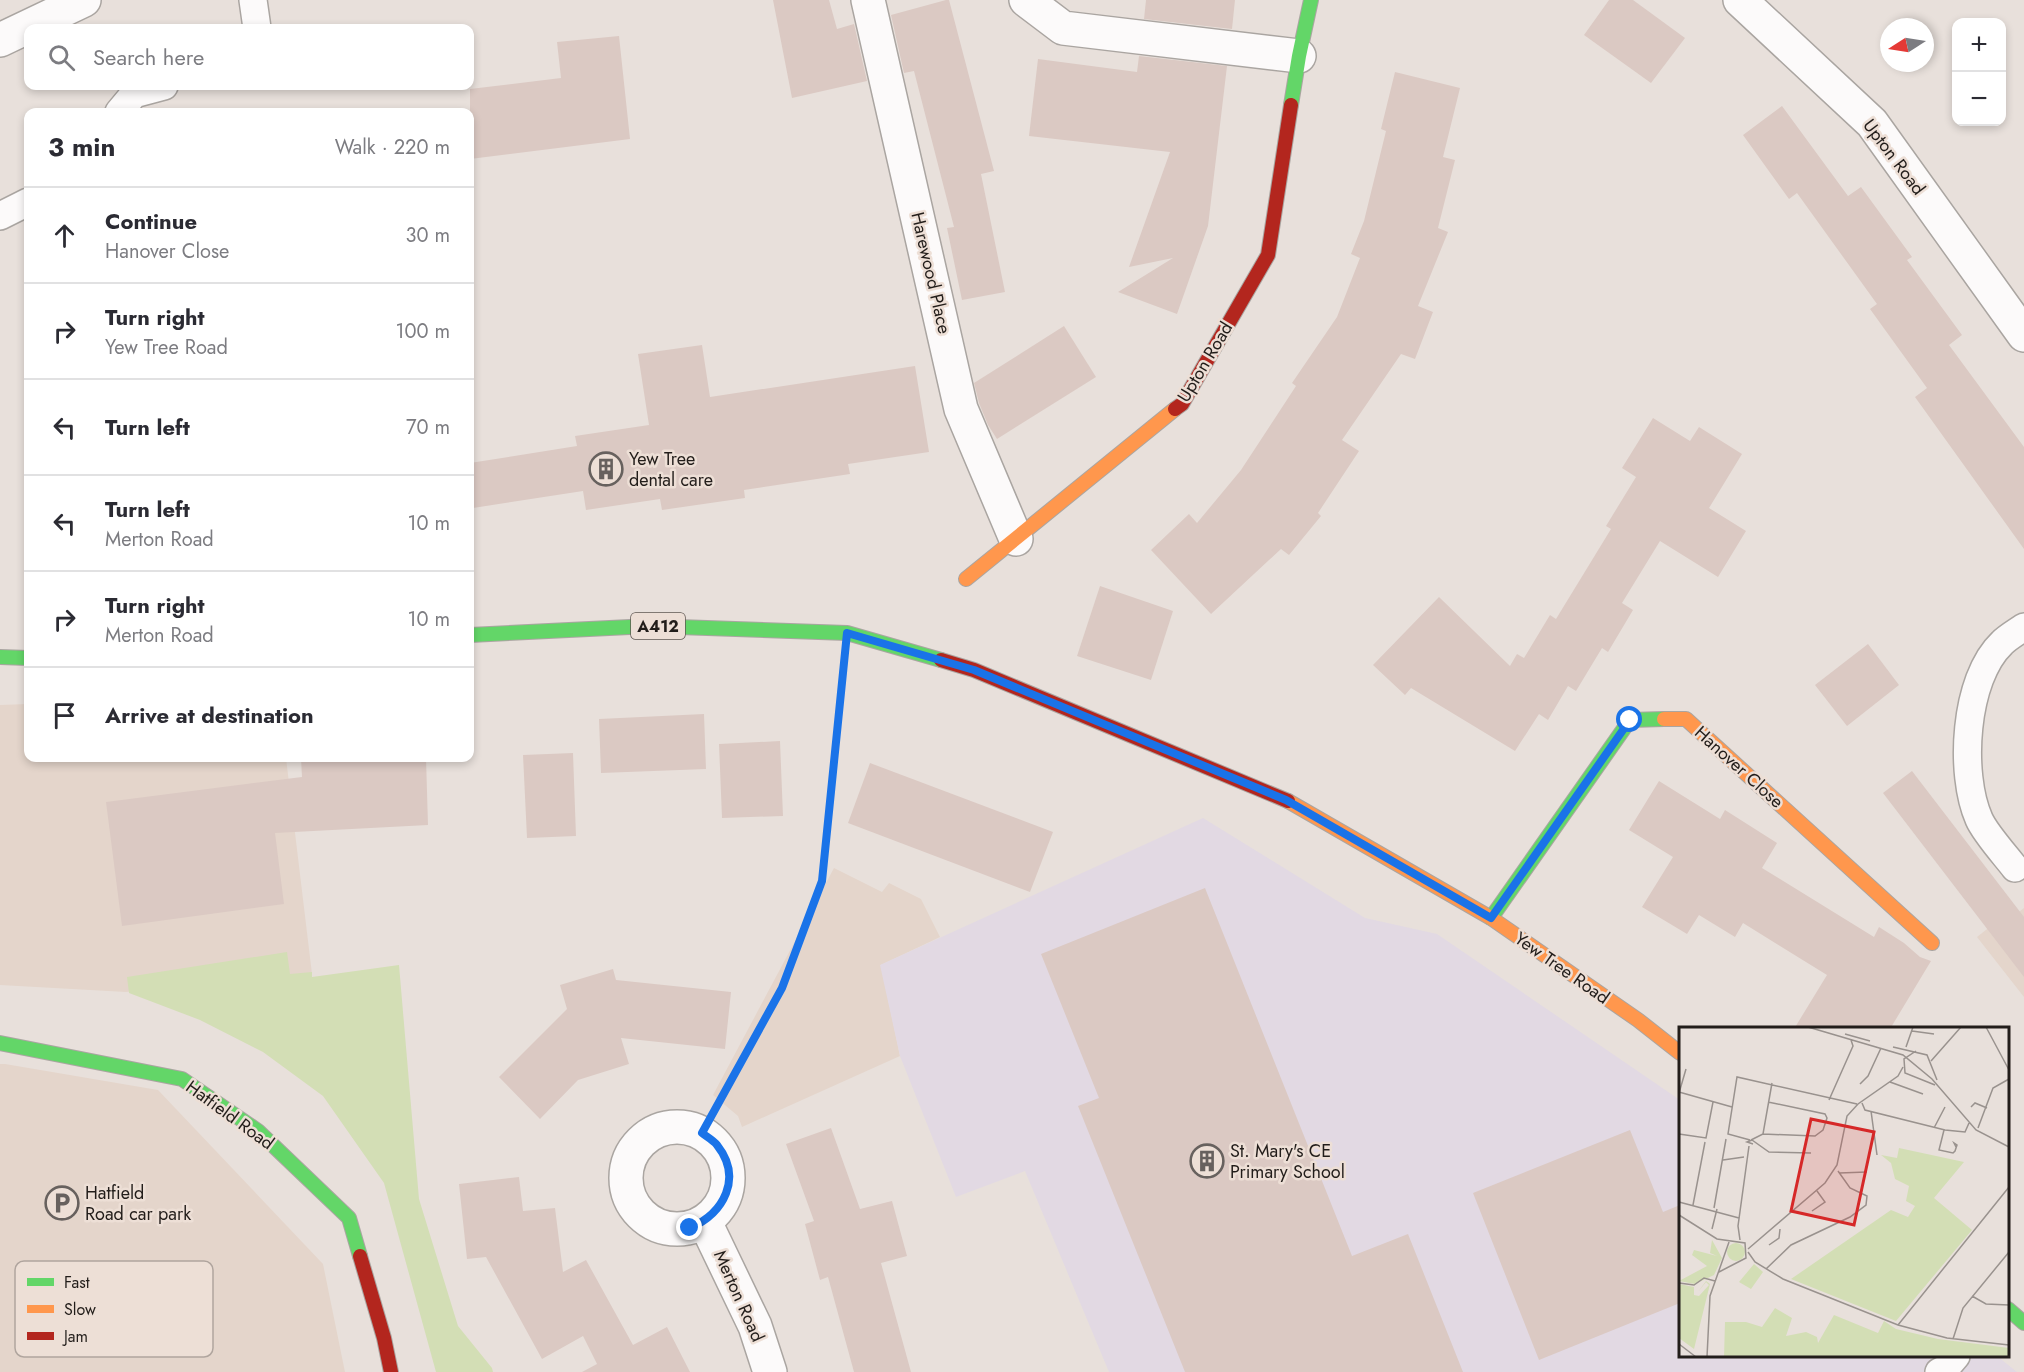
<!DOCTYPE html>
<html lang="en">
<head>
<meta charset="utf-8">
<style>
  :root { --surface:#fff; --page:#f2f2f3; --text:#2b2b33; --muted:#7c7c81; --line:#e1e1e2 }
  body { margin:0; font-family:Jost,sans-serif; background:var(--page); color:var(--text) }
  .controls { position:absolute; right:18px; top:18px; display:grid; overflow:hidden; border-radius:12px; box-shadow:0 3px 9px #0003 }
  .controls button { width:54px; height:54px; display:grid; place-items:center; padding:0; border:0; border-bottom:2px solid var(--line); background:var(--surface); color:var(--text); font:30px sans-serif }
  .compass { position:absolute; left:1880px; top:18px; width:54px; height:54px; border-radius:50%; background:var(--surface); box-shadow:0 3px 9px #0003; rotate:258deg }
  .stop { position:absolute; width:18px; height:18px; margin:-14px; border:4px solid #1a73e8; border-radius:50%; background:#fff }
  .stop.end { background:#1a73e8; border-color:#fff; box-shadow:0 2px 6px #0008 }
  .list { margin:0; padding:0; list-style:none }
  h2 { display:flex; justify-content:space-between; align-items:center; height:78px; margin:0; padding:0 24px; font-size:26px }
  h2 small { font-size:20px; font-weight:400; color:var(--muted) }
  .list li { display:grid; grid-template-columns:39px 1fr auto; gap:18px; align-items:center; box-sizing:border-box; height:96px; padding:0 24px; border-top:2px solid var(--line) }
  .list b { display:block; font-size:22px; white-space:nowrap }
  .list p { margin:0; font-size:20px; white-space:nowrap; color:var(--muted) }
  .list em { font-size:20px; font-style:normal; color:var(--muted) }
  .icon { flex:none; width:33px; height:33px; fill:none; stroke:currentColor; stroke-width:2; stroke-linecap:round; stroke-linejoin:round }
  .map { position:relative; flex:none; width:2024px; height:1372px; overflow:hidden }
  .search { position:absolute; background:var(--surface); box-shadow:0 3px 9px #0003; left:24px; top:24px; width:450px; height:66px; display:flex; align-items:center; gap:15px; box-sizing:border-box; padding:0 21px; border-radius:12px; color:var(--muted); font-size:22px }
  .panel { position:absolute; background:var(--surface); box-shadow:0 3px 9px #0003; left:24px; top:108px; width:450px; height:654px; border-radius:12px }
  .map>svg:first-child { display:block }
  .built { fill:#e4d5cb }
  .education { fill:#e2d9e3 }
  .green { fill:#d3deb5 }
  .building { fill:#dbc9c3 }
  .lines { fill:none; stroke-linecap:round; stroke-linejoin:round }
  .lane-casing { stroke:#aaa5a1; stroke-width:30 }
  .street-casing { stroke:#aaa5a1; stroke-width:36 }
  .fast-casing { stroke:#aaa5a1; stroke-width:16 }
  .slow-casing { stroke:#aaa5a1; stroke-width:16 }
  .jam-casing { stroke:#aaa5a1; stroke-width:16 }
  .path { stroke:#c5c2c0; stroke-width:4; stroke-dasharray:1.5 4.5; stroke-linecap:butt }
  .lane { stroke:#fcfafa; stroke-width:27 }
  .street { stroke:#fcfafa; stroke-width:33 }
  .fast { stroke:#63d668; stroke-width:14 }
  .slow { stroke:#ff974d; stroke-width:14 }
  .jam { stroke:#b3261e; stroke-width:14 }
  .route { stroke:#1a73e8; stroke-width:8 }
  .labels { text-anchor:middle; stroke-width:5; stroke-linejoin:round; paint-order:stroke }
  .shield { fill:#eddfd6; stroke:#5f5752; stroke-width:1.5 }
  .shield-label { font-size:16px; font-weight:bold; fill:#221d1a }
  .street-label { font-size:18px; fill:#221d1a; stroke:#eddfd6 }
  .poi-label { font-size:18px; fill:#221d1a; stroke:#eddfd6; text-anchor:start }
  .inset-road { fill:none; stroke:#99928e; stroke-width:1.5 }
  .view { fill:#d62828; fill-opacity:0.15; stroke:#d62828; stroke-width:3 }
  .inset-edge { fill:none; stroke:#221d1a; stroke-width:3 }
  .key { fill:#eddfd6; stroke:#b0a59e; stroke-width:1.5 }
  .key-label { font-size:16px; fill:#221d1a }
</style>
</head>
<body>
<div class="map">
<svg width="2024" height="1372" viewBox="0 0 2024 1372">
  <rect width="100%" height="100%" fill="#e8e0db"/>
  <g class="built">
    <path d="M28,704V758H286L312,974L126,992L0,985V705Z"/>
    <path d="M834,868L882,892L889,883L921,899L940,937L881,965L900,1056L742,1127L738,1116L713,1095Z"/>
    <path d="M2024,908V997L1977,937L2010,911L2015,915Z"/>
    <path d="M0,1064H5L158,1090L323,1264L345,1372H0Z"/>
  </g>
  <path class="education" d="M1203,818L1365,918L1437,934L1680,1100V1356H1997L2017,1372H1109L1025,1171L956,1197L900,1056L880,965Z"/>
  <path class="green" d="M287,952L290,974L312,972V977L399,965L419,1199L458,1326L492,1368L493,1372H436L384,1183L323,1096L263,1052L200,1020L129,993L127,977Z"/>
  <g class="building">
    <path d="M773,0H829L837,29L854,24L867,81L792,98Z"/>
    <path d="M946,0H949L994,171L981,174L1005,292L962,300L947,228L954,227L914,71L904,73L891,15Z"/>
    <path d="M1146,0H1235L1232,29L1144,19Z"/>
    <path d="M1609,0H1633L1685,38L1651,83L1584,35Z"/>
    <path d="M619,36L630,139L470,159V89L561,78L557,42Z"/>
    <path d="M1139,56L1227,66L1208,226L1177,314L1118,292L1173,258L1129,267L1170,152L1029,136L1038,59L1137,72Z"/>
    <path d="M1395,72L1460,88L1443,157L1455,160L1438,228L1448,232L1418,306L1433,312L1415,359L1401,354L1342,440L1359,451L1318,513L1321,516L1289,555L1281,549L1211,614L1151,550L1189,514L1197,523L1241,470L1296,386L1292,383L1337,317L1360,258L1351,254L1364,221L1386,131L1381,129Z"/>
    <path d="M1782,106L1848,196L1861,187L1912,257L1907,260L1962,335L1949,345L2024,447V549L1915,397L1927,388L1870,309L1877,304L1797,193L1789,199L1743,135Z"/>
    <path d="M1064,326L1096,377L997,439L988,425L979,403L974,383Z"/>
    <path d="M702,345L710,397L915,366L929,452L848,464L850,474L744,490L745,498L662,510L660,499L586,510L583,491L473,508L470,485V463L577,446L575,436L649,425L638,354Z"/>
    <path d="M1653,418L1690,441L1699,427L1742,454L1709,508L1746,531L1718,577L1660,541L1622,603L1633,610L1608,652L1602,648L1576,691L1568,686L1548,720L1539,714L1515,751L1411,688L1405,695L1373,665L1439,597L1510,666L1517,654L1524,658L1550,615L1556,619L1611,529L1606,526L1636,477L1622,468Z"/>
    <path d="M1100,586L1173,611L1151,680L1077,656Z"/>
    <path d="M1868,644L1899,685L1847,726L1815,685Z"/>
    <path d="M704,714L706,769L601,773L599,719Z"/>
    <path d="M780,741L783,816L722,818L719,744Z"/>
    <path d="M573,753L576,836L527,838L523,755Z"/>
    <path d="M301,758H426L428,825L275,833L284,904L122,926L106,802L302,777Z"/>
    <path d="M870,763L1053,832L1030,892L848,823Z"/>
    <path d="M1912,771L2024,917V977L1883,793Z"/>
    <path d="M1659,781L1720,819L1725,810L1777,843L1762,868L1874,937L1879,927L1904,943L1920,957L1931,961L1890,1029H1794L1827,975L1743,923L1735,937L1699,915L1687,934L1642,907L1673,857L1629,830Z"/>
    <path d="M1205,888L1352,1256L1408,1234L1463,1372H1185L1078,1106L1099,1098L1041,954Z"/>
    <path d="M613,969L616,980L731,992L725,1049L621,1038L629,1064L578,1080L540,1119L499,1077L567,1009L560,985Z"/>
    <path d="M831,1128L860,1209L892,1201L907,1256L881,1263L911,1372H854L828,1277L820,1280L805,1224L814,1221L786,1144Z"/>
    <path d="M1630,1130L1663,1212L1680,1205V1303L1539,1360L1473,1193Z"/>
    <path d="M519,1177L523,1211L555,1208L563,1272L586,1260L633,1345L667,1327L690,1372H582L597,1364L583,1336L542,1359L486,1257L467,1259L459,1184Z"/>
  </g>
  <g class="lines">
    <g class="lane-casing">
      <g id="lane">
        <path d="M253,0L257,28"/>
        <path d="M119,112L134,94L164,86"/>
        <path d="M0,216L28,202"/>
        <path d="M2015,868C2005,855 1985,833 1979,819C1959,774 1964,679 2002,643C2008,637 2017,632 2024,627"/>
        <path d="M1939,1372L1945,1369L1956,1356"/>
      </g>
    </g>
    <g class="street-casing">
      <g id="street">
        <path d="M868,0L961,409L1016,539"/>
        <path d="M1026,0L1063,28L1299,56"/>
        <path d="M1740,0L1872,123L2024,335"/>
        <path d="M0,40L84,0"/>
        <circle cx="677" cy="1178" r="51"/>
        <path d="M705,1222L755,1326L770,1372"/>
      </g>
    </g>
    <g class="fast-casing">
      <g id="fast">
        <path d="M1291,105L1299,56L1311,0"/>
        <path d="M470,635L650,626L847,633L941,660"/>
        <path d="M0,657L28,658"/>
        <path d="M1491,918L1630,720L1664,719"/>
        <path d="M0,1043L182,1079L258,1131L349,1218L360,1256"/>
        <path d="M2008,1309L2024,1323"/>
      </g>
    </g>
    <g class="slow-casing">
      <g id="slow">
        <path d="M966,579L1175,409"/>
        <path d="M1664,719H1686L1932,943"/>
        <path d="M1288,801L1491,918L1638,1020L1680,1053"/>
      </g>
    </g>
    <g class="jam-casing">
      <g id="jam">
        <path d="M1175,409L1182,404L1268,255L1291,105"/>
        <path d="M941,660L974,670L1288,801"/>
        <path d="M360,1256L384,1338L391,1372"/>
      </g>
    </g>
    <path class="path" d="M702,1133L782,988L822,881L843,673"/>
    <use href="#lane" class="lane"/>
    <use href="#street" class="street"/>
    <use href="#fast" class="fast"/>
    <use href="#slow" class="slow"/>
    <use href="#jam" class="jam"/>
  </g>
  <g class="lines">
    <path class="route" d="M690,1228C724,1213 743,1178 717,1145C713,1140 707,1137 702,1133L782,988L822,881L847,633L974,670L1286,800L1491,918L1630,720"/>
  </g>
  <defs>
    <g id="building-ring" transform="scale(1.725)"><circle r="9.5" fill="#eddfd6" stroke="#67615e" stroke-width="1.5"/><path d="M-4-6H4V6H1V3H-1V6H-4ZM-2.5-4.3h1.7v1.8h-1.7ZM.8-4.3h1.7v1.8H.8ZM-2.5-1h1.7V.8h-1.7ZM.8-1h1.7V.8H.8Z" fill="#67615e"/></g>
    <g id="parking-ring" transform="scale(1.725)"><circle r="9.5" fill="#eddfd6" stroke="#67615e" stroke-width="1.5"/><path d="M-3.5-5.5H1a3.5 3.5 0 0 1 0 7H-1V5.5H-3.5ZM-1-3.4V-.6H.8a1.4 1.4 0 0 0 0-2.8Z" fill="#67615e"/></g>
  </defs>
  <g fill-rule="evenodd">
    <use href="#building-ring" x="606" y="469"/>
    <use href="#building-ring" x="1207" y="1161"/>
    <use href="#parking-ring" x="62" y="1203"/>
  </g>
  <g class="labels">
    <rect class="shield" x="631" y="613" width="54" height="26" rx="4.5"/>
    <g class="shield-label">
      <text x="658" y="632">A412</text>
    </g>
    <g class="street-label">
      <text transform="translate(1894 157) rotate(53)" y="6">Upton Road</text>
      <text transform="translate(931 273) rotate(77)" y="6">Harewood Place</text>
      <text transform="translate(1205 362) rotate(-59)" y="6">Upton Road</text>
      <text transform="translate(1739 767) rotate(42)" y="6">Hanover Close</text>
      <text transform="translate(1562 968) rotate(35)" y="6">Yew Tree Road</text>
      <text transform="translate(230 1115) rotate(36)" y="6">Hatfield Road</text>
      <text transform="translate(739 1296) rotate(66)" y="6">Merton Road</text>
    </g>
    <g class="poi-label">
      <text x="629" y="465">Yew Tree<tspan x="629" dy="21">dental care</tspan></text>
      <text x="1230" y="1157">St. Mary's CE<tspan x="1230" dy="21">Primary School</tspan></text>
      <text x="85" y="1199">Hatfield<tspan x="85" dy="21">Road car park</tspan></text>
    </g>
  </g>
  <g transform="translate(1679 1027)">
    <rect width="330" height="330" fill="#e8e0db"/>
    <path d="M220,121L285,135L255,171L293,203L217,294L112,252L212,183L229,190L236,179L227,174L230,159L216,152L212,136L202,128L218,131ZM33,213L43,231L35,248L16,257L0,254L28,239L13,228L15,223L38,229L31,226ZM48 225a9 9 0 1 1 18 0a9 9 0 1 1-18 0ZM75,237L84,245L72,262L60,255ZM27,254L31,257L15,322L0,311V257L15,260V268L20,269L30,258L27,255L19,265ZM96,281L113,291L107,309L127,305L138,310L139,316L155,288L199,306L205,294L217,302L259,312L330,321V330H45L46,295H67L83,300Z" fill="#d3deb5"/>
    <path class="inset-road" d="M129,0L224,28L253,52L297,103L330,120M307,0L330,43M233,4L255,7M166,7L191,14M214,20L248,28L258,53M227,20L234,0M237,24L225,32L226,46L256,58M252,34L282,0M211,55L244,67M181,57L189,49L202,21M0,65L53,80M0,66L7,42M150,73L174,19L172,13M183,76L186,83L266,103L286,105L290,96M292,80L296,76L308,81M192,84L198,128M255,101L266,80M299,101L314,61L330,52M265,103L260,123L274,126L276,124L278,118L275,116L277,120M0,107L27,111L34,75M84,107L136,109L144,103L148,91L146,87L89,75M71,113L49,107L58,50L178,77M72,113L84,107L93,56M74,117L68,115L73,113L90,125L132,126M44,133L65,130M160,146L188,145M0,175L60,191M14,178L26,115M35,181L47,112M133,184L146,175L138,164M0,188L38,212L66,216L67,231L40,245M33,202L38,182M61,213L59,199L70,119M90,218L100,211L101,202M69,222L146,156L158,138L168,89L179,77L219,49L224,40M69,225L76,235L104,252L219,298L268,311L330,318M87,242L112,218L171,190L187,178L188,169L171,161L159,144M0,256L15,258L25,251L36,254M293,269L307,277L330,278M219,298L330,160M274,312L284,281L330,225M0,317L17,330M28,330L31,269L50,215"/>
    <path class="view" d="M132,92L195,105L175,198L112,184Z"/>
    <rect width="330" height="330" class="inset-edge"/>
  </g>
  <rect x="15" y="1261" width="198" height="96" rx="9" class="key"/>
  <rect x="27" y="1278" width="27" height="8" fill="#63d668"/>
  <rect x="27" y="1305" width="27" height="8" fill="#ff974d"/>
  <rect x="27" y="1332" width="27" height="8" fill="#b3261e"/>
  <g class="key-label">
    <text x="64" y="1288">Fast</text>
    <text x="64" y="1315">Slow</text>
    <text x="64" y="1342">Jam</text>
  </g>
</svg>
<div class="controls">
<button>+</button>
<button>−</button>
</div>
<svg class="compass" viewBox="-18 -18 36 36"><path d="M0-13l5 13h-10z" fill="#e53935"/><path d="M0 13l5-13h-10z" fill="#7c7c81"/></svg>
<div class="stop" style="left:1630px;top:720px"></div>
<div class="stop end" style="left:690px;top:1228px"></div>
<div class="search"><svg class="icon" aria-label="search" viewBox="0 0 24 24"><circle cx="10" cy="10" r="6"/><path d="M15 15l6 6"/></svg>Search here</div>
<section class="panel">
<h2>3 min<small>Walk · 220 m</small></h2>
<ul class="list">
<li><svg class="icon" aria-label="ahead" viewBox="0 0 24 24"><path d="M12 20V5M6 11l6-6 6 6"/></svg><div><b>Continue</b><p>Hanover Close</p></div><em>30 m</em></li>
<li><svg class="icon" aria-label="right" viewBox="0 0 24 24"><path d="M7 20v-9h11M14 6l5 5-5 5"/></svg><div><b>Turn right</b><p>Yew Tree Road</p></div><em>100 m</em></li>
<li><svg class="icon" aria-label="left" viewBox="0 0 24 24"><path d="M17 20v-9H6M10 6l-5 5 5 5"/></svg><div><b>Turn left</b></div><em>70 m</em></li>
<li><svg class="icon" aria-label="left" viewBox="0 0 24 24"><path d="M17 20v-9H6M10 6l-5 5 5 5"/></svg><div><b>Turn left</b><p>Merton Road</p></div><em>10 m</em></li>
<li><svg class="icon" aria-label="right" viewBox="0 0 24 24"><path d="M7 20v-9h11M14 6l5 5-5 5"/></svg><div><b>Turn right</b><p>Merton Road</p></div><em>10 m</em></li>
<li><svg class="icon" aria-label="arrive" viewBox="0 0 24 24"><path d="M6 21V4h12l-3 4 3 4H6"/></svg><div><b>Arrive at destination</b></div></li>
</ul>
</section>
</div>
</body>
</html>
